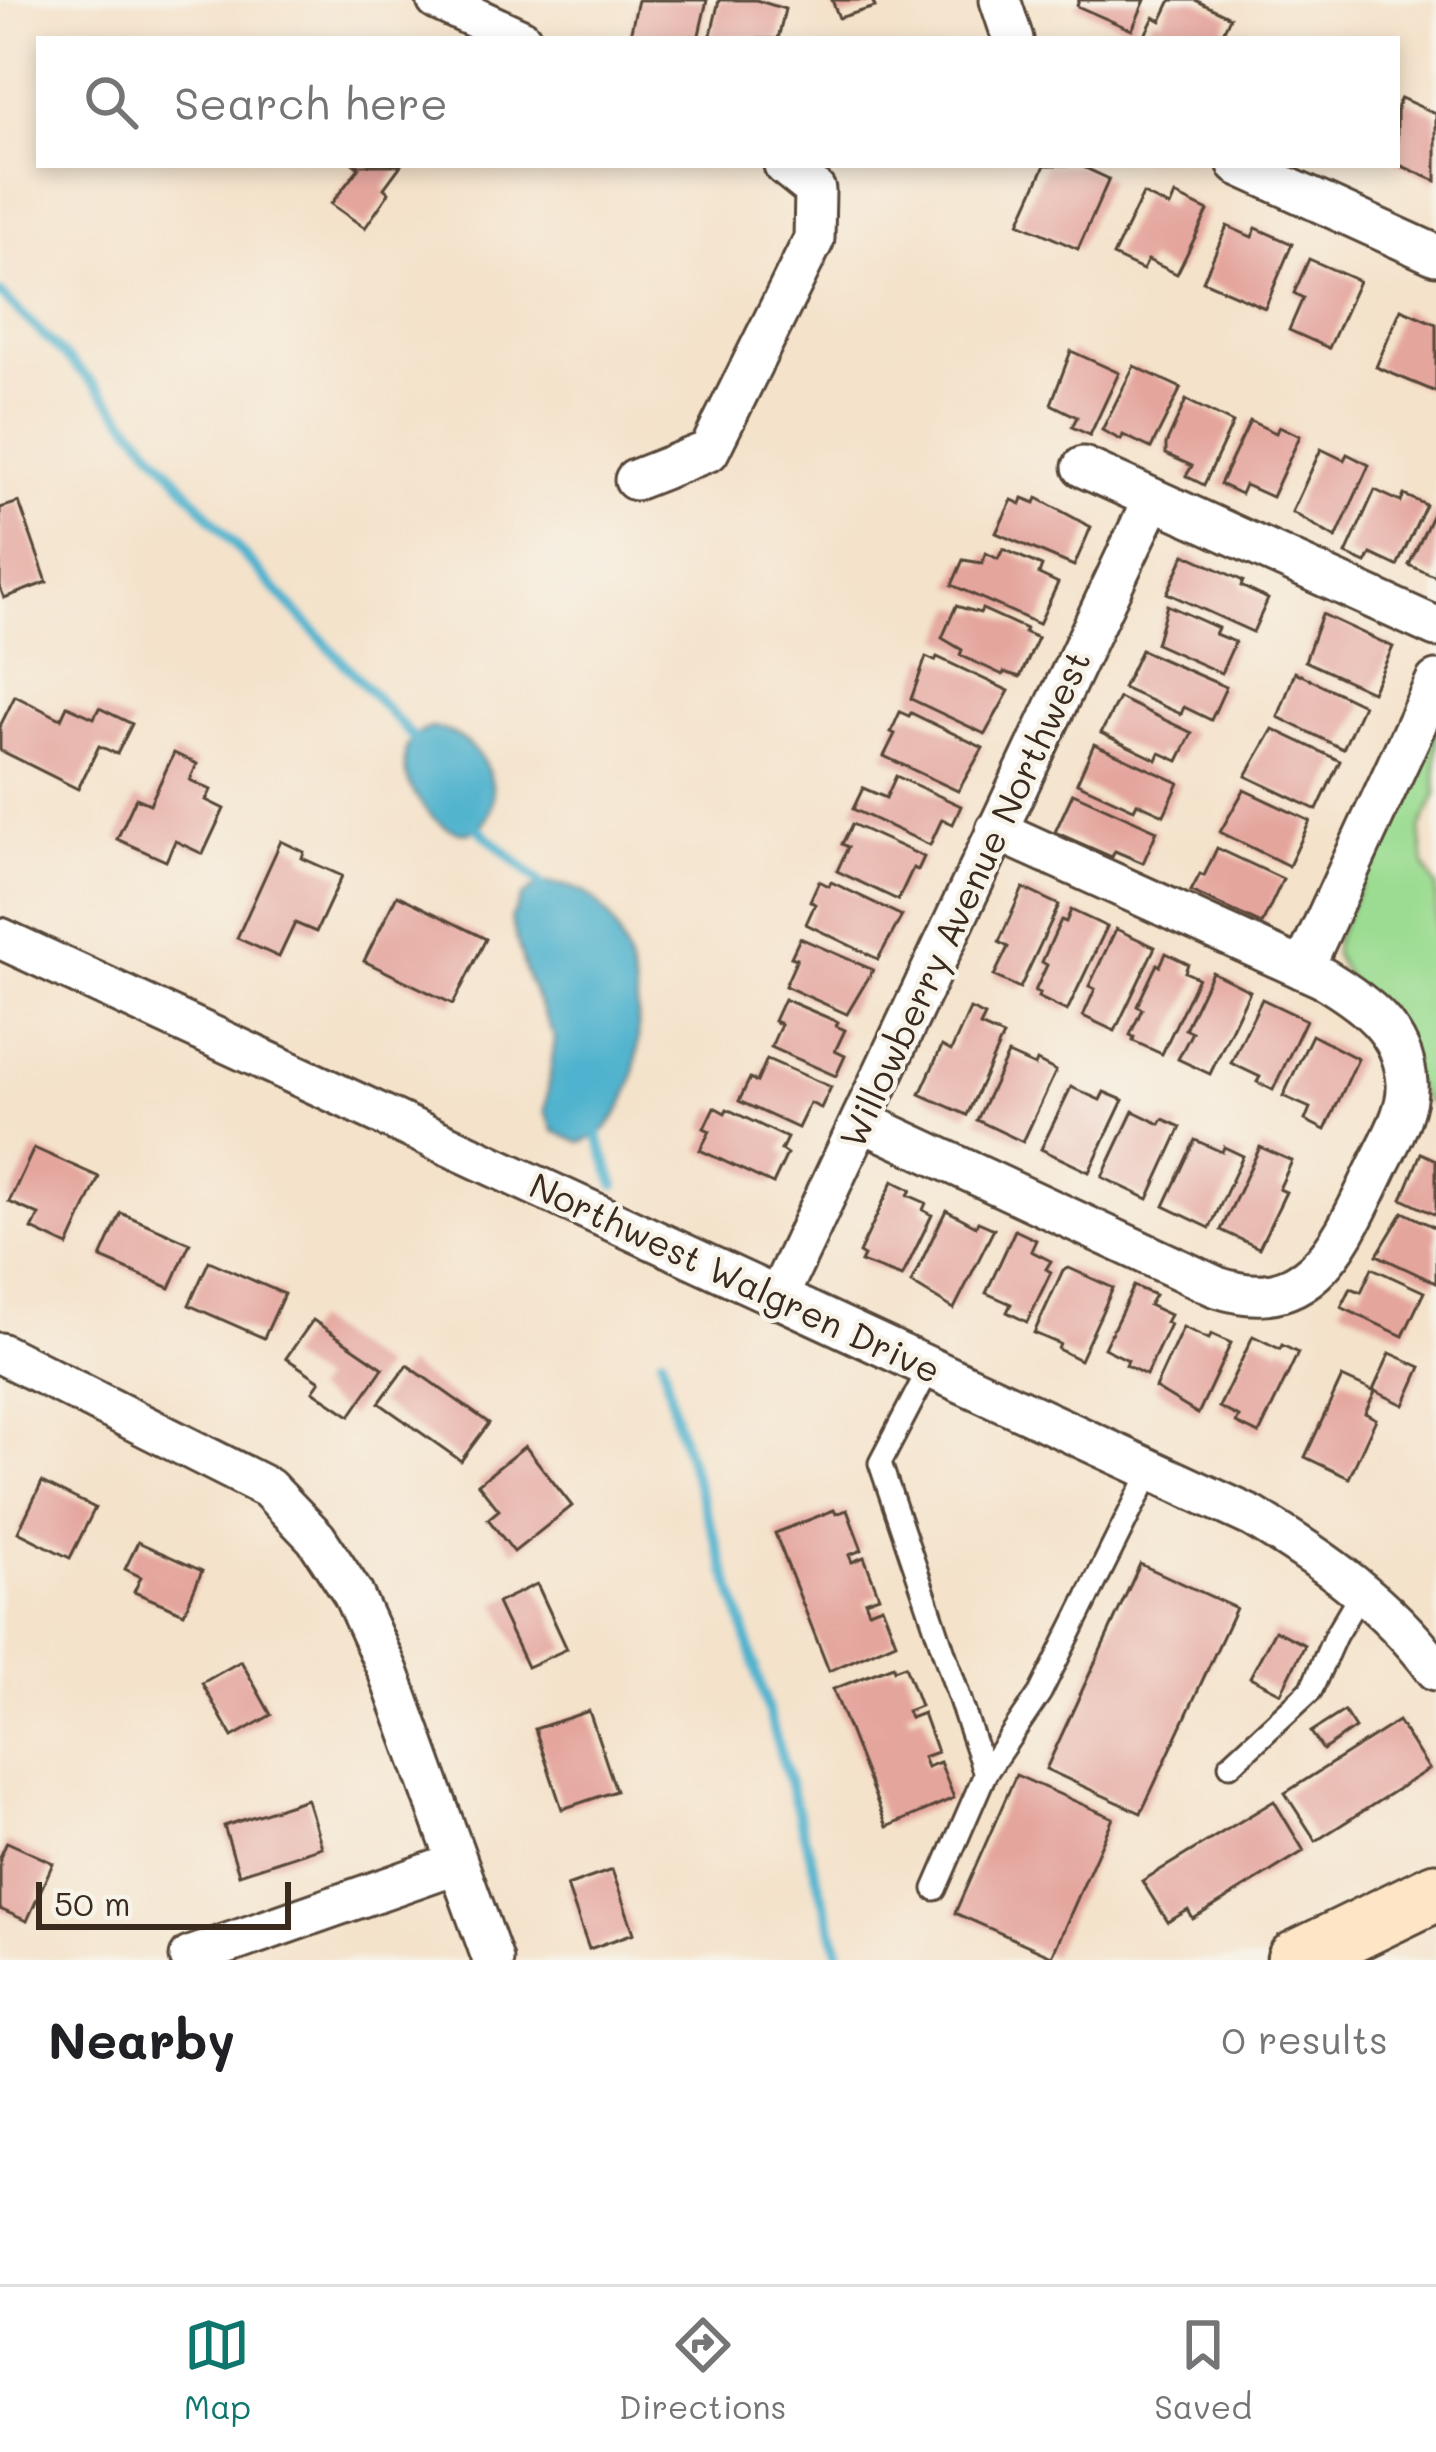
<!DOCTYPE html>
<html lang="en">
<head>
<meta charset="utf-8">
<style>
  :root { --surface:#fff; --page:#f2f2f2; --text:#202124; --muted:#757577; --line:#e0e0e0; --accent:#0f766e }
  body { margin:0; font-family:Mali,sans-serif; background:var(--page); color:var(--text) }
  .scale { position:absolute; left:36px; bottom:30px; width:255px; box-sizing:border-box; padding-left:12px; border:6px solid #3b2a1e; border-top:0; font-size:33px; line-height:42px; white-space:nowrap; color:#3b2a1e; -webkit-text-stroke:9px #f7f3e8; paint-order:stroke }
  .list { margin:0; padding:0; list-style:none }
  h2 { display:flex; justify-content:space-between; align-items:center; height:156px; margin:0; padding:0 48px; font-size:51px }
  h2 small { font-size:39px; font-weight:400; color:var(--muted) }
  .icon { flex:none; width:66px; height:66px; fill:none; stroke:currentColor; stroke-width:2; stroke-linecap:round; stroke-linejoin:round }
  .map { position:relative; flex:none; width:1436px; height:1960px; overflow:hidden }
  .search { position:absolute; background:var(--surface); box-shadow:0 6px 18px #0003; left:36px; right:36px; top:36px; height:132px; display:flex; align-items:center; gap:30px; box-sizing:border-box; padding:0 42px; border-radius:0px; color:var(--muted); font-size:45px }
  .sheet { height:324px; background:var(--surface) }
  nav { display:flex; justify-content:space-around; align-items:center; box-sizing:border-box; height:168px; border-top:3px solid var(--line); background:var(--surface); font-size:33px; color:var(--muted) }
  nav a { display:grid; justify-items:center; gap:6px }
  nav .on { color:var(--accent) }
  .map>svg:first-child { display:block }
  .green { fill:#9bdc92; stroke:#6b8358; stroke-width:3 }
  .water { fill:#4fb2ce; stroke:#456e76; stroke-width:3 }
  .lines { fill:none; stroke-linecap:round; stroke-linejoin:round }
  .stream { stroke:#4fb2ce; stroke-width:10 }
  .building { fill:#e4a59d }
  .lane-casing { stroke:#574638; stroke-width:27 }
  .street-casing { stroke:#574638; stroke-width:45 }
  .secondary-casing { stroke:#574638; stroke-width:63 }
  .lane { stroke:#fff; stroke-width:21 }
  .street { stroke:#fff; stroke-width:39 }
  .secondary { stroke:#fde5c5; stroke-width:57 }
  .labels { text-anchor:middle; stroke-width:9; stroke-linejoin:round; paint-order:stroke }
  .street-label { font-size:36px; fill:#3b2a1e; stroke:#f7f3e8 }
</style>
</head>
<body>
<div class="map">
<svg width="1436" height="1960" viewBox="0 0 1436 1960">
  <rect width="100%" height="100%" fill="#f7f3e8"/>
  <filter id="ink" filterUnits="userSpaceOnUse"><feTurbulence type="fractalNoise" baseFrequency=".00833" numOctaves="2"/><feDisplacementMap in="SourceGraphic" scale="24" xChannelSelector="R" yChannelSelector="G"/><feConvolveMatrix kernelMatrix="1 2 1 2 8 2 1 2 1" color-interpolation-filters="sRGB"/></filter>
  <filter id="wash" filterUnits="userSpaceOnUse"><feTurbulence type="fractalNoise" baseFrequency=".004" numOctaves="4" result="noise"/><feDisplacementMap in="SourceGraphic" scale="48" xChannelSelector="R" yChannelSelector="G"/><feGaussianBlur stdDeviation="2.7" result="paint"/><feColorMatrix in="noise" values="0 0 0 0 0 0 0 0 0 0 0 0 0 0 0 0 0 1.4 0 .05"/><feComposite in="paint" operator="in"/></filter>
  <g filter="url(#wash)">
    <rect width="100%" height="100%" fill="#f4e2ca"/>
    <path class="green" d="M1436,720V794L1420,829L1424,865L1436,887V1105L1425,1100L1334,954L1335,941Z"/>
    <g class="water">
      <path d="M432,728C471,731 507,779 487,817C456,876 357,747 432,728Z"/>
      <path d="M540,883C559,884 578,886 593,899C649,946 662,1119 580,1143L554,1131L545,1111L555,1039L527,977L511,919L523,896Z"/>
    </g>
    <g class="lines">
      <g class="stream">
        <path d="M0,293L100,390L245,557L422,747"/>
        <path d="M472,823L540,883L544,892"/>
        <path d="M597,1124L598,1138L615,1185"/>
        <path d="M662,1358L676,1421L738,1608L841,1960"/>
      </g>
    </g>
    <g id="blocks">
      <g class="building">
        <path d="M638,0H707L698,39L630,35Z"/>
        <path d="M719,0H756L785,9L778,39H710Z"/>
        <path d="M832,0H872L875,7L839,18Z"/>
        <path d="M1079,0H1145L1132,30L1077,6Z"/>
        <path d="M1171,0H1195L1230,17L1220,39H1143L1154,17L1161,21Z"/>
        <path d="M1401,98L1436,114V181L1397,164V106Z"/>
        <path d="M355,165H401L384,188L389,193L365,228L331,204L359,168Z"/>
        <path d="M1045,165H1079L1109,179L1078,249L1019,223Z"/>
        <path d="M1143,194L1170,207L1175,195L1208,211L1177,274L1148,260L1143,270L1113,256Z"/>
        <path d="M1227,226L1252,237L1256,228L1292,244L1265,308L1203,281Z"/>
        <path d="M1309,259L1359,281L1329,348L1289,330L1303,298L1294,293Z"/>
        <path d="M1401,309L1436,324V392L1376,367Z"/>
        <path d="M1071,351L1119,373L1090,435L1072,427L1077,417L1051,404Z"/>
        <path d="M1134,366L1181,388L1151,448L1123,435L1121,440L1102,430Z"/>
        <path d="M1186,400L1233,423L1204,485L1186,476L1192,466L1166,454V444Z"/>
        <path d="M1250,421L1276,433L1279,426L1300,436L1272,497L1245,485L1241,494L1220,484Z"/>
        <path d="M1321,449L1344,460L1347,454L1369,465L1336,538L1292,512Z"/>
        <path d="M1375,490L1401,502L1404,495L1426,505L1397,566L1371,554L1366,563L1346,554Z"/>
        <path d="M1023,498L1035,503L1037,498L1091,527L1074,566L996,533L1012,500L1021,504Z"/>
        <path d="M19,502L47,582L4,598L0,587V508Z"/>
        <path d="M1436,507V577L1409,565Z"/>
        <path d="M1003,549L1042,566L1039,574L1058,583L1039,624L952,585L963,560L982,563L986,553L998,559Z"/>
        <path d="M1185,554L1243,581L1241,586L1268,599L1253,632L1167,593Z"/>
        <path d="M1167,605L1218,628L1215,634L1235,642L1221,673L1156,644Z"/>
        <path d="M956,606L980,613L982,609L1026,629L1024,632L1038,638L1020,677L1004,672L1003,675L960,655L962,650L942,638Z"/>
        <path d="M1322,614L1393,647L1372,692L1305,661Z"/>
        <path d="M1141,650L1226,687L1211,720L1184,707L1181,714L1123,688Z"/>
        <path d="M926,657L935,661L937,657L1009,691L985,734L911,699Z"/>
        <path d="M1295,672L1363,705L1343,749L1278,717Z"/>
        <path d="M15,696L61,719L67,706L94,718L99,708L132,724L117,754L99,746L78,789L0,750V726Z"/>
        <path d="M1119,698L1192,733L1178,761L1160,753L1157,760L1101,733Z"/>
        <path d="M900,712L909,716L911,713L983,748L958,791L884,756L895,734L891,732Z"/>
        <path d="M1273,729L1340,761L1317,810L1246,776Z"/>
        <path d="M1094,744L1179,783L1164,815L1137,803L1134,809L1077,783Z"/>
        <path d="M174,753L197,764L190,780L211,790L206,800L224,809L203,854L175,841L166,861L117,839L136,798L150,804Z"/>
        <path d="M896,776L961,806L953,824L942,819L930,845L853,809L863,788L886,798Z"/>
        <path d="M1244,790L1310,821L1289,866L1220,832Z"/>
        <path d="M1073,793L1157,831L1143,863L1115,851L1112,857L1055,832Z"/>
        <path d="M852,824L924,857L918,870L913,868L898,900L837,871L848,847L842,844Z"/>
        <path d="M281,841L304,852L302,858L342,876L316,932L295,923L279,957L237,938Z"/>
        <path d="M1217,848L1283,879L1262,924L1191,891L1200,874L1204,876Z"/>
        <path d="M819,881L829,886L831,882L902,916L878,959L806,924L815,904L810,901Z"/>
        <path d="M1023,888L1059,905L1020,988L994,976L1008,947L999,942Z"/>
        <path d="M397,895L486,939L453,1004L364,961Z"/>
        <path d="M1071,910L1107,927L1067,1011L1038,997L1040,993L1035,991L1047,965L1042,962L1061,920L1066,922Z"/>
        <path d="M1116,929L1155,947L1115,1031L1083,1016L1095,989L1089,986Z"/>
        <path d="M800,938L873,970L847,1014L785,986L797,959L791,957Z"/>
        <path d="M1166,953L1188,964L1185,972L1198,978L1162,1054L1133,1041L1134,1037L1130,1035L1142,1009L1137,1006L1157,964L1160,966Z"/>
        <path d="M1212,972L1250,991L1210,1074L1178,1059L1192,1032L1185,1029Z"/>
        <path d="M784,999L838,1022L836,1026L845,1030L835,1051L845,1056L836,1076L771,1047L781,1024L774,1021Z"/>
        <path d="M1262,999L1306,1020L1273,1090L1257,1082L1260,1077L1231,1063Z"/>
        <path d="M970,1009L985,1016L980,1026L1003,1036L967,1115L920,1094L942,1046L951,1051Z"/>
        <path d="M1312,1035L1358,1059L1325,1130L1305,1120L1310,1108L1283,1096Z"/>
        <path d="M1008,1054L1035,1066L1037,1061L1056,1071L1023,1142L977,1120Z"/>
        <path d="M767,1059L831,1087L821,1108L810,1103L798,1128L739,1101L750,1078L757,1082Z"/>
        <path d="M1071,1087L1100,1100L1104,1092L1123,1100L1089,1172L1041,1149Z"/>
        <path d="M714,1107L725,1113L727,1109L787,1138L781,1150L787,1154L773,1184L700,1150L710,1131L704,1128Z"/>
        <path d="M1133,1111L1160,1124L1163,1119L1181,1127L1148,1199L1102,1177Z"/>
        <path d="M1195,1140L1222,1152L1224,1147L1243,1156L1210,1228L1164,1206Z"/>
        <path d="M1260,1147L1292,1161L1279,1189L1286,1192L1259,1248L1221,1230Z"/>
        <path d="M34,1148L99,1177L68,1246L32,1229L39,1215L9,1202Z"/>
        <path d="M1421,1153L1436,1160V1215L1402,1199Z"/>
        <path d="M893,1181L911,1190L908,1195L926,1203L923,1210L932,1215L902,1277L861,1262L864,1256L859,1253Z"/>
        <path d="M946,1210L976,1226L978,1222L994,1229L954,1309L911,1283Z"/>
        <path d="M1403,1212L1436,1228V1283L1377,1255Z"/>
        <path d="M121,1213L190,1243L170,1288L101,1258Z"/>
        <path d="M1015,1230L1036,1240L1031,1251L1051,1261L1046,1269L1051,1272L1027,1322L1007,1312L1011,1304L986,1293Z"/>
        <path d="M209,1261L284,1294L264,1338L189,1305Z"/>
        <path d="M1069,1268L1113,1288L1080,1360L1058,1349L1060,1344L1034,1333L1063,1270Z"/>
        <path d="M1372,1268L1424,1292L1403,1336L1341,1307L1351,1288L1361,1292Z"/>
        <path d="M1134,1286L1155,1295L1149,1305L1170,1315L1166,1322L1170,1324L1146,1375L1126,1365L1128,1360L1104,1348Z"/>
        <path d="M313,1320L383,1368L350,1416L313,1391L320,1381L286,1358Z"/>
        <path d="M1183,1327L1209,1339L1211,1334L1231,1343L1198,1414L1155,1388Z"/>
        <path d="M1253,1336L1280,1349L1282,1345L1298,1353L1259,1434L1236,1423L1239,1417L1219,1407Z"/>
        <path d="M1390,1353L1421,1367L1404,1405L1373,1390Z"/>
        <path d="M407,1365L489,1423L461,1461L379,1403Z"/>
        <path d="M1342,1377L1375,1392L1365,1413L1376,1419L1349,1478L1305,1457Z"/>
        <path d="M525,1446L572,1506L514,1552L488,1519L499,1510L478,1484Z"/>
        <path d="M42,1482L95,1508L70,1558L18,1532Z"/>
        <path d="M834,1510L836,1514L847,1510L862,1550L849,1555L852,1562L864,1557L879,1596L865,1601L869,1611L882,1606L896,1642L829,1671L775,1533Z"/>
        <path d="M138,1542L202,1571L184,1613L134,1592L141,1577L125,1569Z"/>
        <path d="M1140,1564L1236,1608L1141,1813L1046,1769Z"/>
        <path d="M537,1584L567,1649L527,1667L497,1603Z"/>
        <path d="M1275,1630L1305,1645L1281,1693L1250,1677Z"/>
        <path d="M241,1661L271,1715L232,1737L202,1683Z"/>
        <path d="M893,1666L894,1670L905,1666L920,1706L907,1711L910,1718L923,1713L937,1752L923,1757L927,1767L940,1762L954,1798L887,1827L833,1689Z"/>
        <path d="M589,1711L616,1791L562,1809L535,1729Z"/>
        <path d="M1344,1711L1355,1728L1323,1750L1311,1732Z"/>
        <path d="M1398,1721L1429,1769L1316,1841L1285,1793Z"/>
        <path d="M1016,1775L1113,1818L1052,1956L955,1913Z"/>
        <path d="M307,1799L322,1847L239,1874L224,1826Z"/>
        <path d="M1274,1801L1304,1851L1193,1919L1188,1910L1168,1922L1142,1881Z"/>
        <path d="M7,1842L53,1863L27,1921L0,1909V1857Z"/>
        <path d="M612,1870L634,1933L589,1949L567,1886Z"/>
      </g>
    </g>
  </g>
  <g filter="url(#ink)">
    <use href="#blocks" fill-opacity="0" stroke="#574638" stroke-width="3"/>
    <g class="lines">
      <g class="lane-casing">
        <g id="lane">
          <path d="M930,1367L880,1463L985,1774L1040,1693L1152,1468"/>
          <path d="M1230,1765L1311,1690L1335,1636L1361,1592"/>
          <path d="M935,1889L985,1774"/>
        </g>
      </g>
      <g class="street-casing">
        <g id="street">
          <path d="M437,0L521,39"/>
          <path d="M1000,0L1013,39"/>
          <path d="M1238,165L1436,255"/>
          <path d="M1083,467L1436,627"/>
          <path d="M635,480L709,451L814,239L815,190L784,165"/>
          <path d="M0,938L1253,1517C1321,1558 1388,1604 1436,1670"/>
          <path d="M1303,969L1436,681"/>
          <path d="M861,1121L1217,1287C1312,1319 1342,1240 1376,1170C1388,1144 1409,1112 1407,1083C1404,1030 1363,1002 1323,978L996,830"/>
          <path d="M777,1299L1153,499"/>
          <path d="M0,1353L268,1488L316,1538L353,1594L388,1671L493,1960"/>
          <path d="M190,1957L455,1864"/>
        </g>
      </g>
      <g class="secondary-casing">
        <path id="secondary" d="M1296,1960L1436,1892"/>
      </g>
      <use href="#lane" class="lane"/>
      <use href="#street" class="street"/>
      <use href="#secondary" class="secondary"/>
    </g>
  </g>
  <g class="labels">
    <g class="street-label">
      <text transform="translate(965 899) rotate(-65)" y="13">Willowberry Avenue Northwest</text>
      <text transform="translate(735 1278) rotate(25)" y="13">Northwest Walgren Drive</text>
    </g>
  </g>
</svg>
<div class="scale">50 m</div>
<div class="search"><svg class="icon" aria-label="search" viewBox="0 0 24 24"><circle cx="10" cy="10" r="6"/><path d="M15 15l6 6"/></svg>Search here</div>
</div>
<section class="sheet">
<h2>Nearby<small>0 results</small></h2>
<ul class="list">
</ul>
</section>
<nav>
<a class="on"><svg class="icon" aria-label="map" viewBox="0 0 24 24"><path d="M3 6l6-2 6 2 6-2v14l-6 2-6-2-6 2zM9 4v14M15 6v14"/></svg>Map</a>
<a><svg class="icon" aria-label="directions" viewBox="0 0 24 24"><path d="M12 3l9 9-9 9-9-9zM9 14v-3h6M13 9l2 2-2 2"/></svg>Directions</a>
<a><svg class="icon" aria-label="saved" viewBox="0 0 24 24"><path d="M7 4h10v16l-5-4-5 4z"/></svg>Saved</a>
</nav>
</body>
</html>
